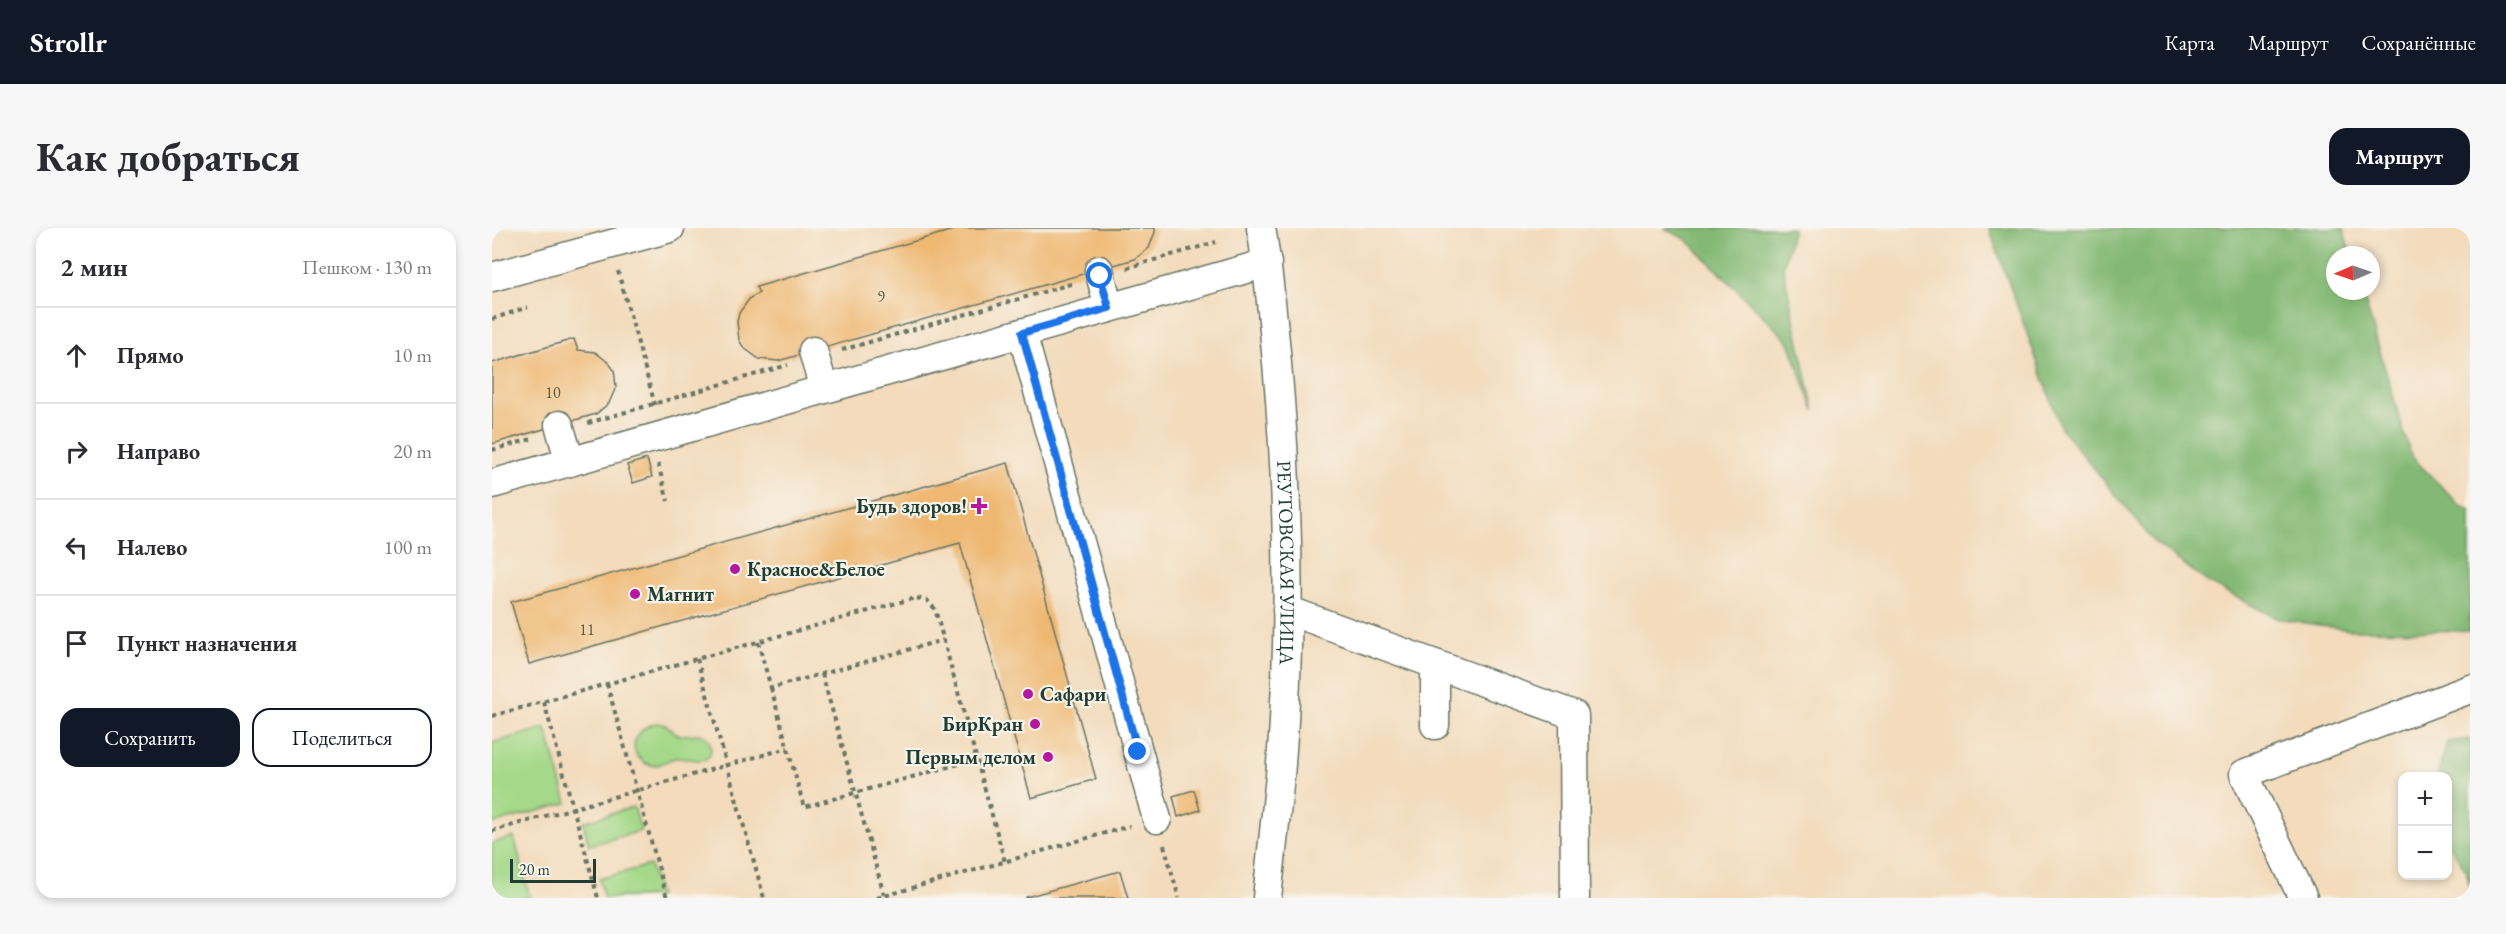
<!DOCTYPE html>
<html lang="ru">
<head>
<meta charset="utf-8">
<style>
  :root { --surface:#fff; --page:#f7f7f7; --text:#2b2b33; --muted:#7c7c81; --line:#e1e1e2; --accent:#111827 }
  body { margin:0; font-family:"EB Garamond",serif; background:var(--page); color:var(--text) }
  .controls { position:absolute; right:18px; bottom:18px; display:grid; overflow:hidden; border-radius:12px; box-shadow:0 3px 9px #0003 }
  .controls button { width:54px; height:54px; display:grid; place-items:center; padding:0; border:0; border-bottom:2px solid var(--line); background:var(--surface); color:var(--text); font:30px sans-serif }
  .compass { position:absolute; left:1834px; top:18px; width:54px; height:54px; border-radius:50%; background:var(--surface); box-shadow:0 3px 9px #0003; rotate:268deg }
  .scale { position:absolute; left:18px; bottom:15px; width:86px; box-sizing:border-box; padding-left:6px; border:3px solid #1f3d34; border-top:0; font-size:16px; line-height:21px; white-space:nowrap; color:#1f3d34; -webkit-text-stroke:4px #f7f3e8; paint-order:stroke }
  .stop { position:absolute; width:18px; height:18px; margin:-14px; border:4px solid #1a73e8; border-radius:50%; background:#fff }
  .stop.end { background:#1a73e8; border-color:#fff; box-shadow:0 2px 6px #0008 }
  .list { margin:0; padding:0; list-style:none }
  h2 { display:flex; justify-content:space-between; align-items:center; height:78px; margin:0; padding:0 24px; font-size:26px }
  h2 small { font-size:20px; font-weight:400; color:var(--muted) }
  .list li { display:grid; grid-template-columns:39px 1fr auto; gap:18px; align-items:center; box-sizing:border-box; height:96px; padding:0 24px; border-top:2px solid var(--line) }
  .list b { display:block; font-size:22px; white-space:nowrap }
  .list em { font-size:20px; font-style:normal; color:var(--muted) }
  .actions { display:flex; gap:12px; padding:18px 24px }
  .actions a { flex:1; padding:14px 0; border:2px solid var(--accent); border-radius:18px; text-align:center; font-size:21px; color:var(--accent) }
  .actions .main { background:var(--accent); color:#fff }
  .icon { flex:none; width:33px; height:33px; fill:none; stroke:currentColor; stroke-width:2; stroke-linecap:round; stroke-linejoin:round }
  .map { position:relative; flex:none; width:1978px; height:670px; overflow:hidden; border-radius:18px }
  header { display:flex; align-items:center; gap:36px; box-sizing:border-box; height:84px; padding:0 30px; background:var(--accent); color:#fff }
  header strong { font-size:28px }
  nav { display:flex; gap:33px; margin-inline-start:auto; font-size:21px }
  .intro { display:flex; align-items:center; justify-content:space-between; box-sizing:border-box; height:144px; padding:0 36px }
  h1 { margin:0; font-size:42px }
  .button { padding:15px 27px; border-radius:18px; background:var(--accent); color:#fff; font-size:21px; font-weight:700 }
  main { display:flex; gap:36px; padding:0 36px }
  aside { flex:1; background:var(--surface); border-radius:18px; box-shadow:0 3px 9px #0003 }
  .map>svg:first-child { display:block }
  .green { fill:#a5d989; stroke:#628b5e; stroke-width:1.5 }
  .forest { fill:#84b975; stroke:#527b54; stroke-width:1.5 }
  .building { fill:#efb872 }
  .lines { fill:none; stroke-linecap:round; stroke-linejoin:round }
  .minor-casing { stroke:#697464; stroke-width:31 }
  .path { stroke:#697464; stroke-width:4; stroke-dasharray:4.5 4.5; stroke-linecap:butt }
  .minor { stroke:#fff; stroke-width:28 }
  .route { stroke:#1a73e8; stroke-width:8 }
  .poi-dot { fill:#b5179e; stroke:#f7f3e8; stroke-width:2 }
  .labels { text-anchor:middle; stroke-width:4.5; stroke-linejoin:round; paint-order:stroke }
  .number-label { font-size:16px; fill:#535c44 }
  .poi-label { font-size:20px; font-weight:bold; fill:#1f3d34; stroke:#f7f3e8; text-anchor:end }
  .street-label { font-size:20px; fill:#1f3d34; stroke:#f7f3e8 }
</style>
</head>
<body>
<header>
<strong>Strollr</strong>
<nav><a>Карта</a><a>Маршрут</a><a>Сохранённые</a></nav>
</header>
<div class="intro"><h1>Как добраться</h1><a class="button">Маршрут</a></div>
<main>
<aside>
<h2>2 мин<small>Пешком · 130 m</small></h2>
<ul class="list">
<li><svg class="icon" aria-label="ahead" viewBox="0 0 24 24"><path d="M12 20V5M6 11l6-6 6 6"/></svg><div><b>Прямо</b></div><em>10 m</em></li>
<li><svg class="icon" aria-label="right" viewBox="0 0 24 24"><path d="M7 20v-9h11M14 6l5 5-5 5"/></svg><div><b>Направо</b></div><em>20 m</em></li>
<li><svg class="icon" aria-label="left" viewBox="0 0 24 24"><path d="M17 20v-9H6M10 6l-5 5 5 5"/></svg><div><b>Налево</b></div><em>100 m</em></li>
<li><svg class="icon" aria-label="arrive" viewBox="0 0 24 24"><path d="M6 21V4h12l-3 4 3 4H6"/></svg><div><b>Пункт назначения</b></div></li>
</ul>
<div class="actions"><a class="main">Сохранить</a><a>Поделиться</a></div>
</aside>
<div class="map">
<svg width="1978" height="670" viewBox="0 0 1978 670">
  <rect width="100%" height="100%" fill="#f7f3e8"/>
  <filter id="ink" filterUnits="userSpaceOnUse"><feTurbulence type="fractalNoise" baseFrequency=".0167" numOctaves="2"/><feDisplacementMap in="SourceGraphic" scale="12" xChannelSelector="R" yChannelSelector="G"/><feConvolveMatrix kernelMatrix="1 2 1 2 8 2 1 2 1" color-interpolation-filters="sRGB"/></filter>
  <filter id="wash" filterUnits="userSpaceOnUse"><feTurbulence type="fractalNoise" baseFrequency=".008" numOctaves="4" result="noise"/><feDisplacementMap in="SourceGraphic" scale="24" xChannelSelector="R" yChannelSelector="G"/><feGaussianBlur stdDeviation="1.35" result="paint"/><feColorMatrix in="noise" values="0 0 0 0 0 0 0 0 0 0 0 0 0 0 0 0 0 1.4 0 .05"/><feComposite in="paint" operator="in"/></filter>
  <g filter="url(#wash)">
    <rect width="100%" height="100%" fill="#f3dbbc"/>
    <g class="green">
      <path d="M165,495L174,497L186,507C197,509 214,500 218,516C224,542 193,528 183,530C172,532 165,542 153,535C132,522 145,499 165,495Z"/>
      <path d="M54,500L75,575L0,596V515Z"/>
      <path d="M142,579L149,603L97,617L91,594Z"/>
      <path d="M22,609L38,670H0V615Z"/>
      <path d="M158,637L167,668L112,670L107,651Z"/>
    </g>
    <g class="forest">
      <path d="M1172,0H1301L1291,40L1322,183L1297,114L1195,12Z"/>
      <path d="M1497,0H1851L1859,27H1843V63H1870L1919,228L1969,278L1978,282V403L1857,402L1784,390L1717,355L1662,314L1569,200Z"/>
      <path d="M1978,511V660L1974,642L1956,615V548H1945L1955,514Z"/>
    </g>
    <g id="blocks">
      <g class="building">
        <path d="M468,0H663V4L657,20L643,31L286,133L267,131L252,120L247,112L245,94L247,85L258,70L267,65L264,59Z"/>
        <path d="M82,111L86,122L103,124L117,135L122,142L124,159L117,175L104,186L0,216V135Z"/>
        <path d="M155,231L160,249L141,255L135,237Z"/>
        <path d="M516,235L604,551L539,570L468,315L37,436L19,374Z"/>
        <path d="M702,562L708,582L686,589L681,568Z"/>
        <path d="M628,643L636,670H534V669Z"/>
      </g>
    </g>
  </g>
  <g filter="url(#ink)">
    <use href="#blocks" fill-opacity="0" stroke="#697464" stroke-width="1.5"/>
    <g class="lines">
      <g class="minor-casing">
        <g id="minor">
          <path id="s1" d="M769,0C777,45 781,90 785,135C797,272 800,412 788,548C784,589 779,629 775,670"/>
          <path d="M607,42L617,80"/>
          <path d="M0,49L178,0"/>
          <path d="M530,105L665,591"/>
          <path d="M321,123L332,161"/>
          <path d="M67,197L78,234"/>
          <path d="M0,256L775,35"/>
          <path d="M795,382L1082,487L1083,670"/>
          <path d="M943,436V497"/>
          <path d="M1811,670L1752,546L1978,461"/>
        </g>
      </g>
      <g class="path">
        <path d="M635,40L724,14"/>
        <path d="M126,43L163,177"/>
        <path d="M0,91L36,79"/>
        <path d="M350,122L582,55"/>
        <path d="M96,195L296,137"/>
        <path d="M0,222L43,210"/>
        <path d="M166,236L176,273"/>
        <path d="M266,414L279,460L451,412"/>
        <path d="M205,431L272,670"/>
        <path d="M330,446L393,670"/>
        <path d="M115,456L175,670"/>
        <path d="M279,460L312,579L485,531"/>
        <path d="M52,474L106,670"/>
        <path d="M0,488L423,370L435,372L443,381L513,634"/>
        <path d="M0,603L296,520"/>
        <path d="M672,617L687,670"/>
        <path d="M385,670L638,598"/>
      </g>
      <use href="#minor" class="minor"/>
    </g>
  </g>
  <g class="lines" filter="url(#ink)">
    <path class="route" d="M608,48L617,80L530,105L646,524"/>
  </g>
  <g class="poi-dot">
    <path d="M484 269h6v6h6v6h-6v6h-6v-6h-6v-6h6z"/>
    <circle cx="243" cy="341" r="6"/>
    <circle cx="143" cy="366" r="6"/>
    <circle cx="536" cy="466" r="6"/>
    <circle cx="543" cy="496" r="6"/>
    <circle cx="556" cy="529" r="6"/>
  </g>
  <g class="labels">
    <g class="number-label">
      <text x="389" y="74">9</text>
      <text x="61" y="170">10</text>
      <text x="95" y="407">11</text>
    </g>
    <g class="poi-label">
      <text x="475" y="285">Будь здоров!</text>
      <text x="255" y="348" text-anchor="start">Красное&amp;Белое</text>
      <text x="155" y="373" text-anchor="start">Магнит</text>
      <text x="548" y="473" text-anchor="start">Сафари</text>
      <text x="531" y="503">БирКран</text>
      <text x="544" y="536">Первым делом</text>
    </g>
    <g class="street-label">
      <text dy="7" stroke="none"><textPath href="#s1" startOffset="336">РЕУТОВСКАЯ УЛИЦА</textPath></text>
    </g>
  </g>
</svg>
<div class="controls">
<button>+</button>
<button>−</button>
</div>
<svg class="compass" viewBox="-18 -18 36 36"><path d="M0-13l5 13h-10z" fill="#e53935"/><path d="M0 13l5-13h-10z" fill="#7c7c81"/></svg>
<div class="scale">20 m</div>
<div class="stop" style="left:608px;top:48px"></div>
<div class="stop end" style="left:646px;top:524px"></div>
</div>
</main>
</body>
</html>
